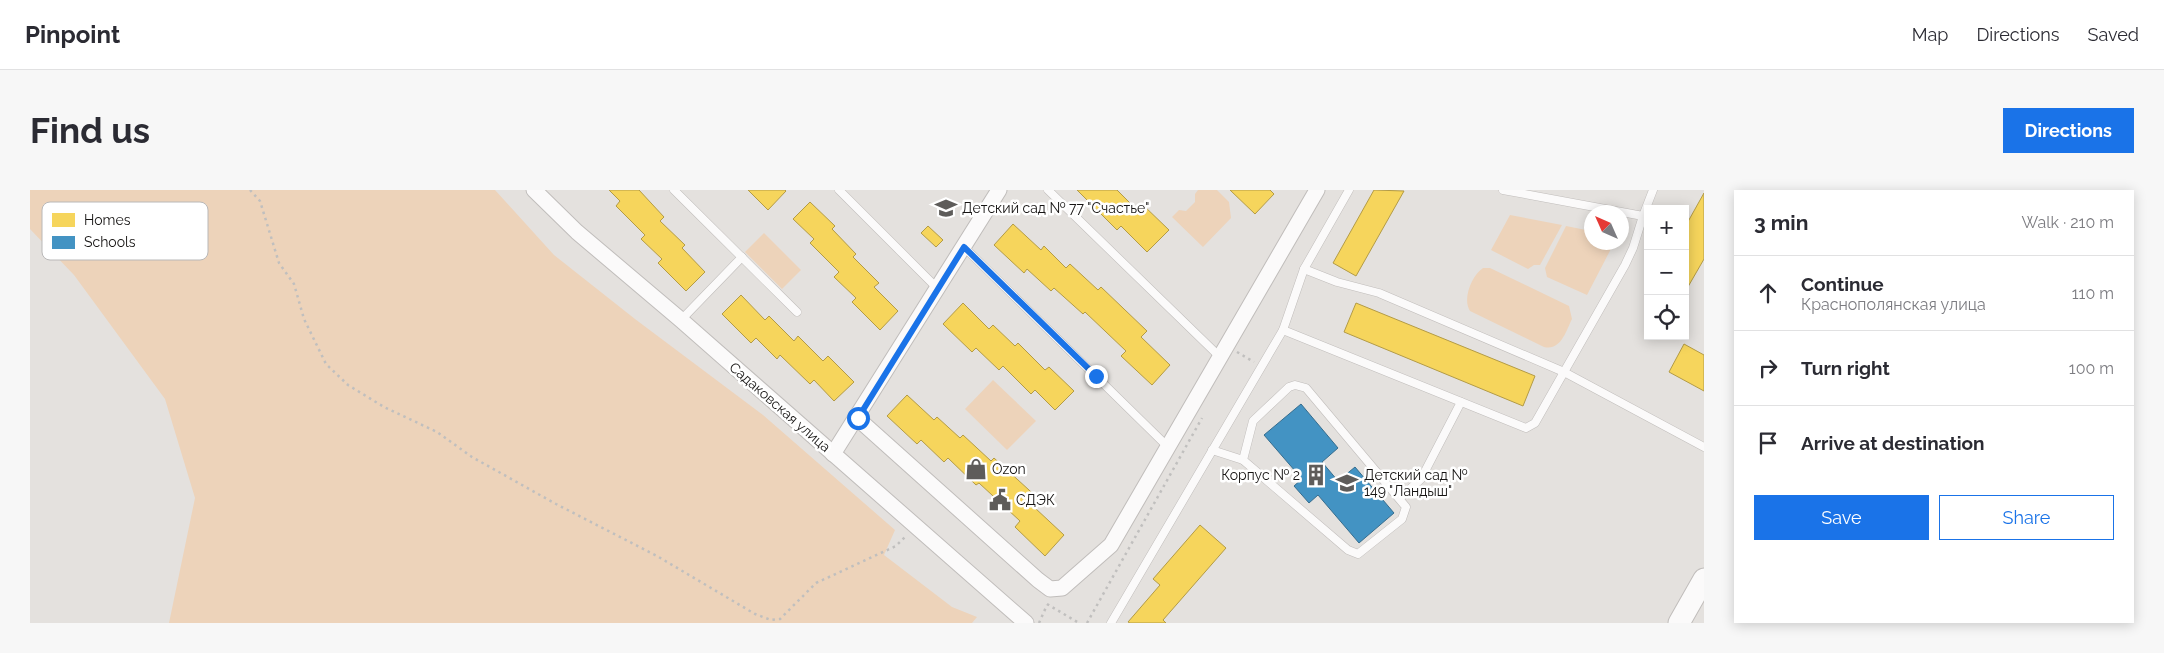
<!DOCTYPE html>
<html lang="en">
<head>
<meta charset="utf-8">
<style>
  :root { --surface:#fff; --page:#f7f7f7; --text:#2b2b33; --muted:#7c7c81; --line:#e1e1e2; --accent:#1a73e8 }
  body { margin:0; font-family:Raleway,sans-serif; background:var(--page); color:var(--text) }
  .controls { position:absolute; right:15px; top:15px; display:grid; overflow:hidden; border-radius:0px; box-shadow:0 2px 12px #0003 }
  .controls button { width:45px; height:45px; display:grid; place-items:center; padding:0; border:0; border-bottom:1px solid var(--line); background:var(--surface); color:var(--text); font:25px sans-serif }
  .compass { position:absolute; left:1554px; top:15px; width:45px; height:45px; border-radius:50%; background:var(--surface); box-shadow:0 2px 12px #0003; rotate:315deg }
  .stop { position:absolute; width:15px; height:15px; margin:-11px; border:4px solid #1a73e8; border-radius:50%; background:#fff }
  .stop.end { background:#1a73e8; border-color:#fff; box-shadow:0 1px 5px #0008 }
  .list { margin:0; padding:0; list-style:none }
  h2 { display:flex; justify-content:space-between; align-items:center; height:65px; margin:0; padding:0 20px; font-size:21px }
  h2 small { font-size:16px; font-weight:400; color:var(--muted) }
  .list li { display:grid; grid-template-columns:32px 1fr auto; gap:15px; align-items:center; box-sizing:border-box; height:75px; padding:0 20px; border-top:1px solid var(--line) }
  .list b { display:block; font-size:19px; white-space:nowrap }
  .list p { margin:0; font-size:16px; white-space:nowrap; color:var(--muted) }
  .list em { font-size:16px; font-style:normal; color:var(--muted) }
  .actions { display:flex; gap:10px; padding:15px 20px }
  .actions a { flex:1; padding:11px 0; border:1px solid var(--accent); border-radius:0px; text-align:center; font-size:18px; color:var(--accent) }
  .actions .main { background:var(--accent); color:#fff }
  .icon { flex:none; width:28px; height:28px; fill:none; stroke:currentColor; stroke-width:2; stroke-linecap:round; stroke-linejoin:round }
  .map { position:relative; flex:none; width:1674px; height:433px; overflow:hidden; border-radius:0px }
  header { display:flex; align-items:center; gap:30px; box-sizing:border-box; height:70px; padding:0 25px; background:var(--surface); border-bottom:1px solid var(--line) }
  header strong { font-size:24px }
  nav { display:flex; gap:28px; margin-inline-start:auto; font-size:18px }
  .intro { display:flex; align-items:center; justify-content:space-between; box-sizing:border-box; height:120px; padding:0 30px }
  h1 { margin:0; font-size:35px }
  .button { padding:12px 22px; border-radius:0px; background:var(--accent); color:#fff; font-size:18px; font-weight:700 }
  main { display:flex; gap:30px; padding:0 30px }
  aside { flex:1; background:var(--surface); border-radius:0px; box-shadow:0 2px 12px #0003 }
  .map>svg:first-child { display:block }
  .green { fill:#edd3ba }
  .homes { fill:#f6d55c; stroke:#b39b46 }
  .schools { fill:#4393c3; stroke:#366d8e }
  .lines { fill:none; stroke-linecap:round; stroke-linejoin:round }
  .service-casing { stroke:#c0bdbb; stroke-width:9 }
  .minor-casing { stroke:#c0bdbb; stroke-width:17 }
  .secondary-casing { stroke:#c0bdbb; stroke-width:23 }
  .path { stroke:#c0bfbe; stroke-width:2.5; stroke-dasharray:2.5 4; stroke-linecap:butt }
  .service { stroke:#fbfafa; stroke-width:8 }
  .minor { stroke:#fbfafa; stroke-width:15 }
  .secondary { stroke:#fbfafa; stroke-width:21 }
  .route { stroke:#1a73e8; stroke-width:6 }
  .labels { text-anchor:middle; stroke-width:5; stroke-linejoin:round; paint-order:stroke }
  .poi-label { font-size:14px; fill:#161413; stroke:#fff; text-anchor:start }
  .street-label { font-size:14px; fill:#161413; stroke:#fff }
  .key { fill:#fff; stroke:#b9b8b8; stroke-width:1 }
  .key-label { font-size:14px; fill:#161413 }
</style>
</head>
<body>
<header>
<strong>Pinpoint</strong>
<nav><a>Map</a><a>Directions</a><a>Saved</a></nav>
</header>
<div class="intro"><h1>Find us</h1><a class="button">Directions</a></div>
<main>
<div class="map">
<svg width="1674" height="433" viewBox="0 0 1674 433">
  <rect width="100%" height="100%" fill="#e4e1de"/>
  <g class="green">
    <path d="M0,0H465L524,65L605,129L733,225L865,340L854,365L922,417L947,427L942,433H139L165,308L135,209L44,85L0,39Z"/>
    <path d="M1168,0H1187L1199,12L1201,28L1173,57L1142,27L1149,20L1156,21L1165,12V4Z"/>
    <path d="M1480,25L1532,35L1510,75H1504L1498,79L1461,60Z"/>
    <path d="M1536,36L1561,41L1562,52L1584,53L1557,105L1517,87L1515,78Z"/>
    <path d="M734,43L771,80L752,99L715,62Z"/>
    <path d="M1453,78H1460L1539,116L1542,129C1536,141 1531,161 1514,157L1440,121C1432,109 1442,85 1453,78Z"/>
    <path d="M963,190L1006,231L977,260L935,219Z"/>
  </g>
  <g class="homes">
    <path d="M579,0H609L634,27L630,31L655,55L652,58L675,82L656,101L628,73L632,69L611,49L615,45L586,16L590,11Z"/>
    <path d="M718,0H755L756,1L738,20Z"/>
    <path d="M1047,0H1087L1106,19L1112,14L1139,40L1117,62L1091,36L1087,40Z"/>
    <path d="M1200,0H1240L1244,4L1225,24Z"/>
    <path d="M1344,0L1374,1L1326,86L1303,73Z"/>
    <path d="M1674,3V69L1655,102V37Z"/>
    <path d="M780,12L805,36L802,39L826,64L823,67L849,93L844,97L868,121L850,140L822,112L826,108L804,87L809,82L780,53L784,49L763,29Z"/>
    <path d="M983,34L1011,60L1014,56L1036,78L1040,74L1068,100L1071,97L1117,141L1111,147L1140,175L1122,195L1091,166L1096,161L1055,122L1053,124L1024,98L1021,101L997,79L994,83L964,55Z"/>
    <path d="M898,36L913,50L906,57L891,43Z"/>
    <path d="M711,105L735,130L739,126L764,151L768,146L793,171L798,166L824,192L804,211L784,190L780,194L750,165L747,169L726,148L721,153L692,124Z"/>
    <path d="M933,113L959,139L963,135L985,156L988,153L1015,180L1019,177L1044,201L1025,220L1005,200L1001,204L973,176L969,180L946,158L942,162L913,134Z"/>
    <path d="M1326,113L1505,186L1493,216L1314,142Z"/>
    <path d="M1654,154L1674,165V201L1639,182Z"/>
    <path d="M877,205L904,230L907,227L930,248L933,245L961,271L964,268L1011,311L1005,318L1034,345L1015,366L985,337L990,331L949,293L946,295L918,268L914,272L891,250L887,254L857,226Z"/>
    <path d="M1170,335L1196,358L1133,430L1136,433H1100L1098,432L1130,395L1123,389Z"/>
  </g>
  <path class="schools" d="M1271,214L1308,258L1292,272L1308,291L1325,277L1364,323L1329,353L1288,305L1279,313L1264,296L1272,289L1234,245Z"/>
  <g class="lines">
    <g class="service-casing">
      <g id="service">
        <path d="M644,0L767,122"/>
        <path d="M809,0L908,99"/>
        <path d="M1018,0L1190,167"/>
        <path d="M1473,0L1613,26L1623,0"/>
        <path d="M1613,26L1603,58L1595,75L1534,182L1674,257"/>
        <path d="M934,57L1138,257"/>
        <path d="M651,130L712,67"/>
        <path d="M1253,140L1496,238L1505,233L1534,182L1349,103L1307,92L1274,79"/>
        <path d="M1265,195L1276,198L1376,317L1372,329L1328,364L1318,360L1213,270L1223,231L1259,197Z"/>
        <path d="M1182,260L1213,270"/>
        <path d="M1370,308L1391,289L1431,212"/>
        <path d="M1081,433L1253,140L1274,79L1319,0"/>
      </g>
    </g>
    <g class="minor-casing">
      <g id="minor">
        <path d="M504,0L547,42L651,130L996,433"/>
        <path d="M827,228L1008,390L1020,399L1032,398L1081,355L1287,0"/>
        <path d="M803,264L969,0"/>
      </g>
    </g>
    <g class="secondary-casing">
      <path id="secondary" d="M1649,433L1674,389"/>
    </g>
    <g class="path">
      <path d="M220,0L230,11L249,73L264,94L274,129L296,174L318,195L354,217L407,242L442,267L526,314L627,366L725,424L741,430L750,429L786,393L866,356L877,345"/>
      <path d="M1207,162L1224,172"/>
      <path d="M1017,414L1049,433"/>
      <path d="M1009,433L1017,415"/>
      <path d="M1057,433L1172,228"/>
    </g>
    <use href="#service" class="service"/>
    <use href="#minor" class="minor"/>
    <use href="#secondary" class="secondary"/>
  </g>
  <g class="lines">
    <path class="route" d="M828,228L934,57L1066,186"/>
  </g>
  <defs>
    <g id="school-bare" transform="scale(1.725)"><path d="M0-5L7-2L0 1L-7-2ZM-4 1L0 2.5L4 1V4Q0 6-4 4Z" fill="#5e5c5a" stroke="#fff" stroke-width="2.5" paint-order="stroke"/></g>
    <g id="shop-bare" transform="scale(1.725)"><path d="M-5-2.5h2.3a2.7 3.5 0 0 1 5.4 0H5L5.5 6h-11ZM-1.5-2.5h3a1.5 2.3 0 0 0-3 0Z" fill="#5e5c5a" stroke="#fff" stroke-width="2.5" paint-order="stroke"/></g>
    <g id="building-bare" transform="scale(1.725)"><path d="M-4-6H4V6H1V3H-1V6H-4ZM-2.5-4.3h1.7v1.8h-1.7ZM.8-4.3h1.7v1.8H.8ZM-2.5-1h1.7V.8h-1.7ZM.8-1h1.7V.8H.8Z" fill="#5e5c5a" stroke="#fff" stroke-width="2.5" paint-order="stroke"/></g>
    <g id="civic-bare" transform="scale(1.725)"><path d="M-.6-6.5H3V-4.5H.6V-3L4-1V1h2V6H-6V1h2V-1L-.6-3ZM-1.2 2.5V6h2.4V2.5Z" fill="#5e5c5a" stroke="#fff" stroke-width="2.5" paint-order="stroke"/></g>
  </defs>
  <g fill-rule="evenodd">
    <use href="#school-bare" x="916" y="18"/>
    <use href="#shop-bare" x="946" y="279"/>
    <use href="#building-bare" x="1286" y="285"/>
    <use href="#school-bare" x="1317" y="293"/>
    <use href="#civic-bare" x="970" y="310"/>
  </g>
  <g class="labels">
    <g class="poi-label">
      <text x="932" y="23">Детский сад № 77 "Счастье"</text>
      <text x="962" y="284">Ozon</text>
      <text x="1270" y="290" text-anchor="end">Корпус № 2</text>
      <text x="1334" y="290">Детский сад №<tspan x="1334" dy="16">149 "Ландыш"</tspan></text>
      <text x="986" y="315">СДЭК</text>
    </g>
    <g class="street-label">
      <text transform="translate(750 217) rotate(41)" y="5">Садаковская улица</text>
    </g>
  </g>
  <rect x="12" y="12" width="166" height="58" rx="8" class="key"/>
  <rect x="22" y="23" width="23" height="14" fill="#f6d55c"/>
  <rect x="22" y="46" width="23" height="13" fill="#4393c3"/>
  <g class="key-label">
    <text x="54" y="35">Homes</text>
    <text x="54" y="57">Schools</text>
  </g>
</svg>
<div class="controls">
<button>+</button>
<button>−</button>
<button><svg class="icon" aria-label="locate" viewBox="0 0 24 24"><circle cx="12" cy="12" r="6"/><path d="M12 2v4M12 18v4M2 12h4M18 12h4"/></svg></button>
</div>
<svg class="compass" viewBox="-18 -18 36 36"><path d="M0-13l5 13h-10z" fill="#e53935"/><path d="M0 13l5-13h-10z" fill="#7c7c81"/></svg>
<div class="stop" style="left:828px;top:228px"></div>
<div class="stop end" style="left:1066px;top:186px"></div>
</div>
<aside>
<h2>3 min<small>Walk · 210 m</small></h2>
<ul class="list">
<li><svg class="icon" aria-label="ahead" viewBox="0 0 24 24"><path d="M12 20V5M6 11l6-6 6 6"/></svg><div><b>Continue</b><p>Краснополянская улица</p></div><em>110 m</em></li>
<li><svg class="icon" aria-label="right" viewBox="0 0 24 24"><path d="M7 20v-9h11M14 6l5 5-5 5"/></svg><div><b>Turn right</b></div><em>100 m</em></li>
<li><svg class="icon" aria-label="arrive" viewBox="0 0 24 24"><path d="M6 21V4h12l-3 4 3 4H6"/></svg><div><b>Arrive at destination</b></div></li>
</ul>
<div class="actions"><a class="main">Save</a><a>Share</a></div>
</aside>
</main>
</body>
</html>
